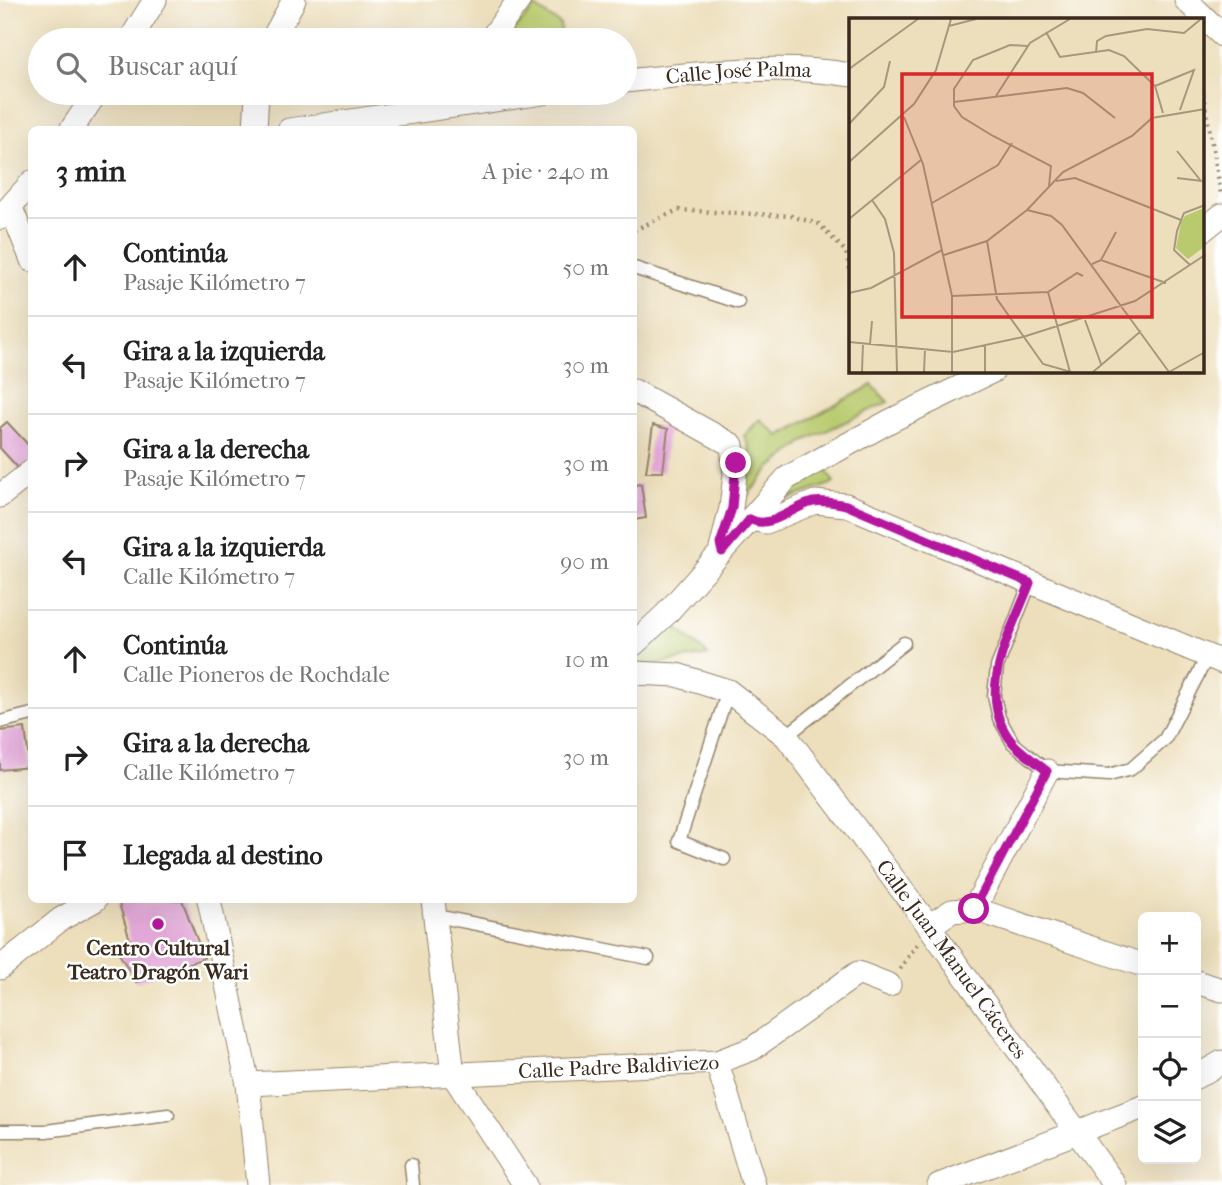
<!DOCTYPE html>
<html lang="es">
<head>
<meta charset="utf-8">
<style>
  :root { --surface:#fff; --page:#f6f6f6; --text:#222; --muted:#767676; --line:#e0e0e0 }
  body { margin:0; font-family:"IM FELL French Canon",serif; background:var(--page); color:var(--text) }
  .controls { position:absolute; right:21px; bottom:21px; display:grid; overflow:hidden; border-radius:10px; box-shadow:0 7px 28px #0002 }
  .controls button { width:63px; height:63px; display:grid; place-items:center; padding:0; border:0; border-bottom:2px solid var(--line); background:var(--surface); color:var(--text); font:35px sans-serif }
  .stop { position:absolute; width:21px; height:21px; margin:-16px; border:5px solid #b5179e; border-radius:50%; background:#fff }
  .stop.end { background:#b5179e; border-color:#fff; box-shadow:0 2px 7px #0008 }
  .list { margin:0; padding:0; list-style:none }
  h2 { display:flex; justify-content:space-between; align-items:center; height:91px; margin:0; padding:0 28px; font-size:30px }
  h2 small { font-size:23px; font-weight:400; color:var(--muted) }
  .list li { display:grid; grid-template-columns:46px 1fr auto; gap:21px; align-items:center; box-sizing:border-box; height:98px; padding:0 28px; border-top:2px solid var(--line) }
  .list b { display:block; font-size:26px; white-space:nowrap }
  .list p { margin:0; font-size:23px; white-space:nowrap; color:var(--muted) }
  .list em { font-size:23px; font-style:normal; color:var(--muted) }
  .icon { flex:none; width:38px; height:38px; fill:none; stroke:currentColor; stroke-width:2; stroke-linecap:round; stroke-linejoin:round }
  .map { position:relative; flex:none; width:1222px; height:1185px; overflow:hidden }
  .search { position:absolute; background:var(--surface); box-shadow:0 7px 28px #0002; left:28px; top:28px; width:609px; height:77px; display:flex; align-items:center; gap:18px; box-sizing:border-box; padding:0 24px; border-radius:38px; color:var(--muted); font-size:26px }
  .panel { position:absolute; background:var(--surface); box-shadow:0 7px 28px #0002; left:28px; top:126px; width:609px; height:777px; border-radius:10px }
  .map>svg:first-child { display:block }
  .green { fill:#b8ca6d; stroke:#7a7a46; stroke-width:2 }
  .building { fill:#e3a8d8 }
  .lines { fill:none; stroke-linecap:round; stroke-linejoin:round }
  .lane-casing { stroke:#94846d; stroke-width:15 }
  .street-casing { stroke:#94846d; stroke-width:25 }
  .path { stroke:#94846d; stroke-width:4.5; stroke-dasharray:2 5; stroke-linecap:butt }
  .lane { stroke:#fff; stroke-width:12 }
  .street { stroke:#fff; stroke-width:23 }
  .route { stroke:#b5179e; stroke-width:9 }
  .poi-dot { fill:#b5179e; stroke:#fff; stroke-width:2.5 }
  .labels { text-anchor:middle; stroke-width:5; stroke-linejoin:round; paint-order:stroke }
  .street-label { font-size:21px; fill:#3b2a1e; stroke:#fff }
  .poi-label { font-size:21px; font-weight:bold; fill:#3b2a1e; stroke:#fff }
  .inset-road { fill:none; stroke:#a6977d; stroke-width:2 }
  .view { fill:#d62828; fill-opacity:0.15; stroke:#d62828; stroke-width:3.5 }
  .inset-edge { fill:none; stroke:#3b2a1e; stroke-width:3.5 }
</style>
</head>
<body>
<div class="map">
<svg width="1222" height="1185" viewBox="0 0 1222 1185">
  <rect width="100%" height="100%" fill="#fff"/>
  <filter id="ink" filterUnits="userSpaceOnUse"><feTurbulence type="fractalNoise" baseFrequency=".0143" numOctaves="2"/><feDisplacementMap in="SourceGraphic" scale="14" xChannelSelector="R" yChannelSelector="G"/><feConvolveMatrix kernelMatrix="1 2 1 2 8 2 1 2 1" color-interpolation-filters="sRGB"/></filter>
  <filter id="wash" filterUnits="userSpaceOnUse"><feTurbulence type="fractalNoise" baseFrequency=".00686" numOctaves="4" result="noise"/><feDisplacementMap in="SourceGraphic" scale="28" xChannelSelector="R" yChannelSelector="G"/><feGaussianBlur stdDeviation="1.57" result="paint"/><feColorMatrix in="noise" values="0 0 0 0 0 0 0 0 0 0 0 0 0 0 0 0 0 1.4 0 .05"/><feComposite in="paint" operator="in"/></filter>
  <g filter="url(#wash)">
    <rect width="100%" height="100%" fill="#eddfbc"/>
    <g class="green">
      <path d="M535,7L560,24L562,40H504Z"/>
      <path d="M872,385L888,402L806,440L770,468L737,508L750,448L744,436L760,419L779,436Z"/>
      <path d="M825,468L834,483L773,504Z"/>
      <path d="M671,623L708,655L648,665L634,661V656Z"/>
    </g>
    <g id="blocks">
      <g class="building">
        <path d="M7,422L32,449V460L20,470L0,448V428Z"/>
        <path d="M653,425L668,429L663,472H646Z"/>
        <path d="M641,484L646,518L634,520V485Z"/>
        <path d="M25,728L30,767L0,770V731Z"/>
        <path d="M118,900H182L204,958L136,982L115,947L130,940Z"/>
      </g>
    </g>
  </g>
  <g filter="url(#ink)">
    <use href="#blocks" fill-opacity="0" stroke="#94846d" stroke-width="2"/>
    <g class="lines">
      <g class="lane-casing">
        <g id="lane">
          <path d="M634,268L738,302"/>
          <path d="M1030,583L997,667L994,696L999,718L1013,743L1047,771L1109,775L1131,769L1165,739L1207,657"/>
          <path d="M0,722L32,714"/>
          <path d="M786,736L904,643"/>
          <path d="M724,859L679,841L728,691"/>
          <path d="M436,916L648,958"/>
          <path d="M0,1131H46L168,1115"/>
          <path d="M411,1165L413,1185"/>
        </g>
      </g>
      <g class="street-casing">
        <g id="street">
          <path d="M1186,0L1222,35"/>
          <path d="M130,40L155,0"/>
          <path d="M272,40L294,0"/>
          <path d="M490,40L519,0"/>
          <path id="s1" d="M625,81C701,74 775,62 851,75"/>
          <path d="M71,130L96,93"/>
          <path d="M255,130L257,93"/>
          <path d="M289,130L543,93"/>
          <path d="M11,208L32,260"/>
          <path d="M0,218L32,182"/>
          <path d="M1203,230L1222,215"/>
          <path d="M634,391L732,445L735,475L731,508L721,549"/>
          <path d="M0,496L32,471"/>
          <path d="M750,519L766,522L815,502L846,505L1222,662"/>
          <path d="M634,644L666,614L787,478L890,421L993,371"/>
          <path id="s2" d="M634,673L677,675L728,691L786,736L929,926L1115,1185"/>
          <path d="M209,900L248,1084L258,1185"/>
          <path d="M433,900L453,1075L525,1185"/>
          <path d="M974,909L1047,771"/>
          <path d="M929,926L952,911L974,909L1143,965"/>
          <path d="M0,968L61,919L95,900"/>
          <path d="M1196,982L1222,990"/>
          <path d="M717,1062L754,1185"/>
          <path d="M1196,1077L1222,1062"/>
          <path id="s3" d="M248,1084L717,1062L752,1049L858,973L889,985"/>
          <path d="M939,1185L1143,1107"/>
        </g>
      </g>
      <g class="path">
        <path d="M1203,94L1221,193"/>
        <path d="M634,230L678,210L791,216L819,224L846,252L851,274"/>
        <path d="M900,969L917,944"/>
      </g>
      <use href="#lane" class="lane"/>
      <use href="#street" class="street"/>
    </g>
  </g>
  <g class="lines" filter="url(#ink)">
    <path class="route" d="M736,463L732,508L720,544L722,552L750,519C769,531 794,506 813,502C824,500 835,503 846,505L1030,583C1012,631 972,695 1013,743C1022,753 1036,762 1047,771L974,909"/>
  </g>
  <circle class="poi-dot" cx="158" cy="924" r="7"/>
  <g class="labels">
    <g class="street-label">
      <text dy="7" stroke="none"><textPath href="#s1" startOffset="114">Calle José Palma</textPath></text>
      <text dy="7" stroke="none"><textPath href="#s2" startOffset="448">Calle Juan Manuel Cáceres</textPath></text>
      <text dy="7" stroke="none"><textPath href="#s3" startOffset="371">Calle Padre Baldiviezo</textPath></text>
    </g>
    <g class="poi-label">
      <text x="158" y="955">Centro Cultural<tspan x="158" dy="24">Teatro Dragón Wari</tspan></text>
    </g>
  </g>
  <g transform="translate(849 18)">
    <rect width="355" height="355" fill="#eddfbc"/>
    <path d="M355,190V229L339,241L327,230L332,205L336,198Z" fill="#b8ca6d"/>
    <path class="inset-road" d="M100,8L127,1M197,14L211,39L260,32L275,38L306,68L314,95M178,28L161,27L124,42L105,71V88L113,99L144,118L202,148L200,168M247,35L248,23L257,18L298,11L335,15L352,1M0,51L69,1M306,68L345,52L331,92M147,78L181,25L221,1M105,84L218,70L234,75L266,100M55,99L74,146L103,278V354M0,106L35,69L41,43M328,133L352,163M0,144L65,86L87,52L102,1M328,160L353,163M207,163L226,160L332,202M23,182L36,201L45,235L48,354M83,185L149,147L163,125M178,192L202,198L213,207L320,354M0,201L72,142M138,223L148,281L194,346L222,354M95,237L138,223L178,192L214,154L283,118L303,100L356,91M252,242L267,214M243,246L252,242L317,265M341,247L325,232L328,213L335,195L356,187M199,274L221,354M0,275L22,270L93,232M103,278L199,274L228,255L234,258M236,302L252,346M0,324L104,334L174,319L286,283L356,237M21,326L23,303M136,327V354M13,354L14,325M75,354L76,331M244,354L292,313M320,354L356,334"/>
    <path class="view" d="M53,56H303V299H53Z"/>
    <rect width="355" height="355" class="inset-edge"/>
  </g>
</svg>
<div class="controls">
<button>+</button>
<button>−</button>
<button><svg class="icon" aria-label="locate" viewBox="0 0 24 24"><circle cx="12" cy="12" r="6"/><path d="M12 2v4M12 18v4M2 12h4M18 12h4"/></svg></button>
<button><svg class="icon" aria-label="layers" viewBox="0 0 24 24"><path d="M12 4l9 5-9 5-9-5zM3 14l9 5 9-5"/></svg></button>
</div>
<div class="stop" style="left:974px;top:909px"></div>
<div class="stop end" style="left:736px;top:463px"></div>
<div class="search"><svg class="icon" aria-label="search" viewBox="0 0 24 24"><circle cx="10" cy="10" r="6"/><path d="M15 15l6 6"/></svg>Buscar aquí</div>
<section class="panel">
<h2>3 min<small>A pie · 240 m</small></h2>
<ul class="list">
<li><svg class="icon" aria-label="ahead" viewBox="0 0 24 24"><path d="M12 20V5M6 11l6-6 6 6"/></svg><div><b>Continúa</b><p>Pasaje Kilómetro 7</p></div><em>50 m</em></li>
<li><svg class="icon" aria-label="left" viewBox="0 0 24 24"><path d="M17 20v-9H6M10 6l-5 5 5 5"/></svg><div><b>Gira a la izquierda</b><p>Pasaje Kilómetro 7</p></div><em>30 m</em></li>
<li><svg class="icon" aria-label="right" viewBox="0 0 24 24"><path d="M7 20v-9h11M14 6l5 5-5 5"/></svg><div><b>Gira a la derecha</b><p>Pasaje Kilómetro 7</p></div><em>30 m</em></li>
<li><svg class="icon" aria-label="left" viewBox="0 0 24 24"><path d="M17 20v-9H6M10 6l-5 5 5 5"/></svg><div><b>Gira a la izquierda</b><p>Calle Kilómetro 7</p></div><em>90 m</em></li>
<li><svg class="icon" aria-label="ahead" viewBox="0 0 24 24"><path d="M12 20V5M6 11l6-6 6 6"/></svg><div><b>Continúa</b><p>Calle Pioneros de Rochdale</p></div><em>10 m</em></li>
<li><svg class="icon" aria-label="right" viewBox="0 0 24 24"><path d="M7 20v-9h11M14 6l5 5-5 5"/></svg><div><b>Gira a la derecha</b><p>Calle Kilómetro 7</p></div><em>30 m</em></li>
<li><svg class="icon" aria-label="arrive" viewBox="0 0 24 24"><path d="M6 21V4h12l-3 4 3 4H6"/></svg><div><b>Llegada al destino</b></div></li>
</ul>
</section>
</div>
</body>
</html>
